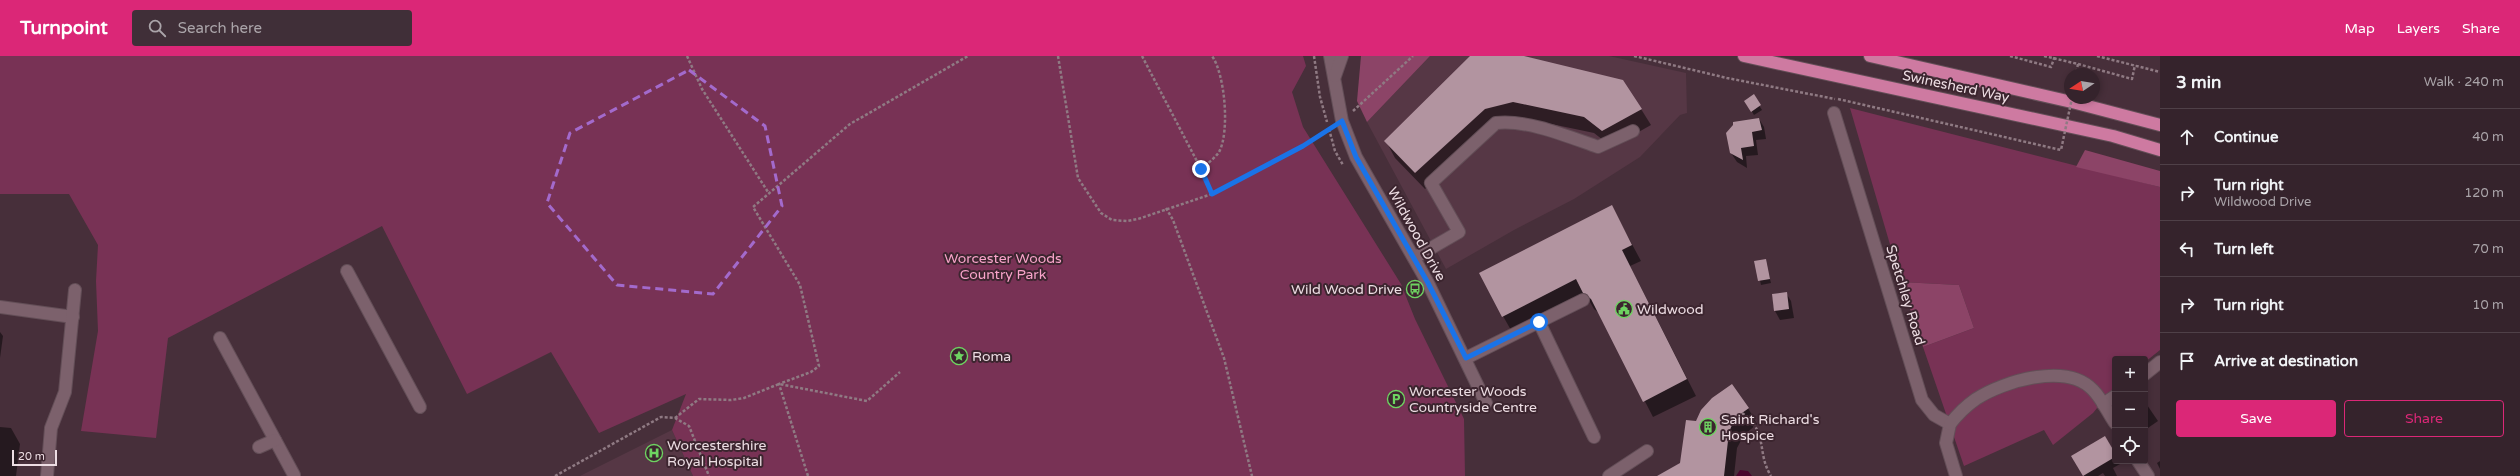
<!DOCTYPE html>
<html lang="en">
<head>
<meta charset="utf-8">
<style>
  :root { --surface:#35232c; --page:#402f38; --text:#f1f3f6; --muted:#aaa4a9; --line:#4f4048; --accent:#db2777 }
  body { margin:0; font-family:"Varela Round",sans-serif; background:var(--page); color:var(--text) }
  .controls { position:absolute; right:12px; bottom:12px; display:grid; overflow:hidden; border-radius:4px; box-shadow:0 2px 6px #0003 }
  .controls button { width:36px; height:36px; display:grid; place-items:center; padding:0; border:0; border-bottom:1px solid var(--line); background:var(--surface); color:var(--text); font:20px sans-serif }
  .compass { position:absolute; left:2064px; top:12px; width:36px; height:36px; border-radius:50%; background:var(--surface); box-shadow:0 2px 6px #0003; rotate:258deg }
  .scale { position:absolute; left:12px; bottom:10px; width:45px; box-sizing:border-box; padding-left:4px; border:2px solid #eddde3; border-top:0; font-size:11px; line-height:14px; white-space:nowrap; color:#eddde3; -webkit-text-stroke:3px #3c252f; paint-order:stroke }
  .stop { position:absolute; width:12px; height:12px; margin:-9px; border:3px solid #1a73e8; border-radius:50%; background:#fff }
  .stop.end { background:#1a73e8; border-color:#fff; box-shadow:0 1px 4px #0008 }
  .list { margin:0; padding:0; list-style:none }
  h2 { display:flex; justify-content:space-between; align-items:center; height:52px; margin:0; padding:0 16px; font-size:17px }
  h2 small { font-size:13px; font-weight:400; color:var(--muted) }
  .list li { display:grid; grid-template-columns:26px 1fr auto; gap:12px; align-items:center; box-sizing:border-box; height:56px; padding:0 16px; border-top:1px solid var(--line) }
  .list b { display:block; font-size:15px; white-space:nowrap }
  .list p { margin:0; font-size:13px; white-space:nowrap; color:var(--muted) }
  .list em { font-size:13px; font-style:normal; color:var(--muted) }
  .actions { display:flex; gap:8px; padding:12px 16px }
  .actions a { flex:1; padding:9px 0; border:1px solid var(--accent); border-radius:4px; text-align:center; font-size:14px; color:var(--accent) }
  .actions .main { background:var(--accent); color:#fff }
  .icon { flex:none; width:22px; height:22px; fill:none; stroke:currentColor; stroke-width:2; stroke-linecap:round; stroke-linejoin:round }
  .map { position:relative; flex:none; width:2160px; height:420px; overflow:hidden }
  header { display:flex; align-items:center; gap:24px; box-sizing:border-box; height:56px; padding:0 20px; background:var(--accent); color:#fff }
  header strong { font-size:19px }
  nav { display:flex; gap:22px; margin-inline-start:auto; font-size:14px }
  .search { width:280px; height:36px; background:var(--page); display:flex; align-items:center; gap:10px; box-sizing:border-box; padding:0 14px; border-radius:4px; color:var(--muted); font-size:15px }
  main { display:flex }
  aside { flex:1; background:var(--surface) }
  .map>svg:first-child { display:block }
  .built { fill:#563745 }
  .green { fill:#783255 }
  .forest { fill:#8c4467 }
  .water { fill:#4a042d }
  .shadow { fill:#0007 }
  .building { fill:#b294a0 }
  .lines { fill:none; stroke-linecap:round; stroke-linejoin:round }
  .minor-casing { stroke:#634e57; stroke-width:14 }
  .highway-casing { stroke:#634e57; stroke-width:14 }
  .path { stroke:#8f7a83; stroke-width:2.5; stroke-dasharray:3 2; stroke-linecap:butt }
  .minor { stroke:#7c616c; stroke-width:12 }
  .highway { stroke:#ce7aa1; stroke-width:12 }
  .path-bridge { stroke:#8f7a83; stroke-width:2.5; stroke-dasharray:3 2; stroke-linecap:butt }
  .route { stroke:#1a73e8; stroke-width:5 }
  .marked { fill:none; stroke:#a36acc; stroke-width:3; stroke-dasharray:8 5; stroke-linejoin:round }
  .labels { text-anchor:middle; stroke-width:4; stroke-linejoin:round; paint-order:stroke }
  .street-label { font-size:14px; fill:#eddde3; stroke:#3c252f }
  .park-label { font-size:14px; fill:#f9a4ca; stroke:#3c252f }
  .poi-label { font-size:14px; fill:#eddde3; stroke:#3c252f; text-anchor:start }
</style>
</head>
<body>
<header>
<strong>Turnpoint</strong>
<div class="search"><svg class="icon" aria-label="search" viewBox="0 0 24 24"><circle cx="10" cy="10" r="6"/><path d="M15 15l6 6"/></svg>Search here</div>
<nav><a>Map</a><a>Layers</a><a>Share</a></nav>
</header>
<main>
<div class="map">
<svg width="2160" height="420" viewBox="0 0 2160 420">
  <rect width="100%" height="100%" fill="#472f3a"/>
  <g class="built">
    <path d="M1430,0H1609L1686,17L1687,57L1680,59L1640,101L1574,143L1514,174L1446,213L1367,66Z"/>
    <path d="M672,374L693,420H580Z"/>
  </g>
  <g class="green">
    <path d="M0,0H1303L1306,10L1292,36L1303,71L1401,228L1415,263L1464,363L1465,420H693L672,374L686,338L599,377L551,296L467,338L382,170L168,282L156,382L81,375L98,275L96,225L98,189L69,138H0Z"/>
    <path d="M1850,52L2160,131V294L2145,306V303H2115V330L2093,357L2053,389L2044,374L1964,410L1923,291L1974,272L1959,229L1901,226Z"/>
  </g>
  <g class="forest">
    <path d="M1361,0H1430L1367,66L1357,45Z"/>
    <path d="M2085,94L2160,115V131L2076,111Z"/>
    <path d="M1901,226L1959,229L1974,272L1923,291Z"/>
  </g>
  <path class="water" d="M1740,414L1748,415L1752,420H1736Z"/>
  <g class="shadow">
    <path d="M1472,0H1520L1641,53L1651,69L1612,91L1594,77L1523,62L1494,69L1425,133L1395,102L1386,85Z"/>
    <path d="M1753,40L1762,54L1754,59L1748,49Z"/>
    <path d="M1759,63L1764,71L1766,83L1756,84L1758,99L1746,100L1747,112L1737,106L1731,97Z"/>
    <path d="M1612,151L1641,205L1630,210L1696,340L1653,361L1600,258L1594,253L1586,239L1512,276L1503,260Z"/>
    <path d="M1765,204L1771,227L1761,229L1756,206Z"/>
    <path d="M1786,237L1791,245L1794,262L1780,264L1775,255L1773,238Z"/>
    <path d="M0,276L3,280L0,302Z"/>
    <path d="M2145,346L2158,365L2145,374Z"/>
    <path d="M1748,352L1757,368L1744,379L1737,392L1734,420H1659L1681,407L1696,366Z"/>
    <path d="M0,371L11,372L20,388L16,420H0Z"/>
    <path d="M2115,399V405L2120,408L2113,412L2117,420H2105L2103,417L2098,420H2084L2073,400Z"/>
    <path d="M2160,405V413L2157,407Z"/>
  </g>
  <g class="building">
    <path d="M1470,0H1524L1623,24L1642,53L1602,75L1584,61L1513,46L1485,53L1415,117L1384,85Z"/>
    <path d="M1754,38L1761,49L1751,56L1744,45Z"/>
    <path d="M1759,62L1762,74L1752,76L1754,90L1741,92L1743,104L1730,97L1726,77L1733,69V66Z"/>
    <path d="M1612,149L1632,189L1622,194L1687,323L1643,346L1591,243L1583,237L1576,223L1502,261L1479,217Z"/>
    <path d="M1766,203L1770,223L1758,225L1754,205Z"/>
    <path d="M1787,236L1789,253L1774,255L1772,238Z"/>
    <path d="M1732,328L1749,352L1735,362L1729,376L1724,420H1657L1680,407L1686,364L1696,365L1701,354L1712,342Z"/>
    <path d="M2105,380L2115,397V401L2083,420L2071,400Z"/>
  </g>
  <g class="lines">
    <g class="minor-casing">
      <g id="minor">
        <path d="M1330,0L1342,65L1356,101L1428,227L1486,347"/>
        <path d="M1335,20L1342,0"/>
        <path d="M1834,57L1922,344L1934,359L1950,368L1946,387L1956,420"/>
        <path d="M1414,202L1459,176L1431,127L1496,67C1526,63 1569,81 1598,91L1633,75"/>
        <path d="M347,215L420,351"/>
        <path d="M0,251L73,261"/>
        <path d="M1539,266L1594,381"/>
        <path d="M220,282L294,419"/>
        <path d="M1466,302L1583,244"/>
        <path d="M2145,318L2160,306"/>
        <path d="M2103,348L2115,340"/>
        <path d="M1950,368C1957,359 1966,350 1976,343C2004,325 2067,306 2093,334C2102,343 2108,357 2115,367"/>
        <path d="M259,391L275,384"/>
        <path d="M2138,405L2148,420"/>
        <path d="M47,420L51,372L65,336L75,234"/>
        <path d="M1609,420L1647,395"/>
      </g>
    </g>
    <g class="highway-casing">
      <g id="highway">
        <path d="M1744,0L2113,80L2160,94"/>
        <path d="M1870,0L2076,47L2160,69"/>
      </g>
    </g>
    <g class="path">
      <path d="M687,0L702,33L768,136"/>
      <path d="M1058,0L1078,122L1101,157L1112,164L1127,165L1138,163L1212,138L1303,90L1332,71"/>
      <path d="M1142,0L1201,113L1212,138"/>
      <path d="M1314,0L1320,41L1327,66"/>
      <path d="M1634,0L1727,22L1835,43"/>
      <path d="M2010,0L2051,11L2055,0"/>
      <path d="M2097,0L2160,16"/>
      <path d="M2078,8L2132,23L2135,9"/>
      <path d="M1353,55L1413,0"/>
      <path d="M1329,73L1335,95L1343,109"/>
      <path d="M1201,113C1207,108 1215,102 1219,96C1230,76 1225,18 1212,0"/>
      <path d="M1166,152L1173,164L1224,302L1252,420"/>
      <path d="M1742,357C1769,376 1756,396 1771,420"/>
      <path d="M675,362L699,343L731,344L744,342L779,328L867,345L900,316"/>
      <path d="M555,420L661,361L675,362L689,370L709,420"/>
      <path d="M808,420L779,328L811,316L819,310L800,229L753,151L850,68L968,0"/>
    </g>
    <use href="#minor" class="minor"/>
    <use href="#highway" class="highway"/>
    <g class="path-bridge">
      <path d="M2044,0L2078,8L2076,18"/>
      <path d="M1838,43L2061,94L2072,42"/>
    </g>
  </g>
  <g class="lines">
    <path class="route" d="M1201,113L1212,138L1303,90L1342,65L1356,101L1428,227L1466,302L1539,266"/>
  </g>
  <path class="marked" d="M689,14L765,70L782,150L713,238L617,229L547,147L570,77Z"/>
  <defs>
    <g id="bus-ring" transform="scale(0.9)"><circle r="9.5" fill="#3c252f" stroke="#6ed361" stroke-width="1.5"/><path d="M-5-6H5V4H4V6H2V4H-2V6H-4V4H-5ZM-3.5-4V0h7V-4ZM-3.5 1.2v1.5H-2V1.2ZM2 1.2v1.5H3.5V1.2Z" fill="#6ed361"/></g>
    <g id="civic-ring" transform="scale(0.9)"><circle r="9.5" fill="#3c252f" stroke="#6ed361" stroke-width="1.5"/><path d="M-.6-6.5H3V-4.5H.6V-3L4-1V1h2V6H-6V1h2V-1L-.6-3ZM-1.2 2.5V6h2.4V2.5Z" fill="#6ed361"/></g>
    <g id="sight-ring" transform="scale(0.9)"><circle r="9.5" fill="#3c252f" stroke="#6ed361" stroke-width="1.5"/><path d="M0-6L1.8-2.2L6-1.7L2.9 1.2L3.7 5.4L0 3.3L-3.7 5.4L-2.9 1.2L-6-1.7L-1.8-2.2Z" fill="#6ed361"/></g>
    <g id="parking-ring" transform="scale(0.9)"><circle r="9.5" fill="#3c252f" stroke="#6ed361" stroke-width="1.5"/><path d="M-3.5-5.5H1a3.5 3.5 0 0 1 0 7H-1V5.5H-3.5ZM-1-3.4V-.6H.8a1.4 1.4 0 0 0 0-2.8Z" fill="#6ed361"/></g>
    <g id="building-ring" transform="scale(0.9)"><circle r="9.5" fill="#3c252f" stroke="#6ed361" stroke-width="1.5"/><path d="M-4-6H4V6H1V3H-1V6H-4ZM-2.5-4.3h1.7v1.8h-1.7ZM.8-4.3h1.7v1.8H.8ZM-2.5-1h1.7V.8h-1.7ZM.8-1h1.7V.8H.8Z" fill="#6ed361"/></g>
    <g id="hospital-ring" transform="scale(0.9)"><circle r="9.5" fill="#3c252f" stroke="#6ed361" stroke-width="1.5"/><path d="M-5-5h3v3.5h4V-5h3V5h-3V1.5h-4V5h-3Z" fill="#6ed361"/></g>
  </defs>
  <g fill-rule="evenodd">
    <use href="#bus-ring" x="1415" y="233"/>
    <use href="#civic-ring" x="1624" y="253"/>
    <use href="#sight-ring" x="959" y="300"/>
    <use href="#parking-ring" x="1396" y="343"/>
    <use href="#building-ring" x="1708" y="371"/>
    <use href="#hospital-ring" x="654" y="397"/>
  </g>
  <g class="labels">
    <g class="street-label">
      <text transform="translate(1956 30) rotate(12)" y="5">Swinesherd Way</text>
      <text transform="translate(1417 178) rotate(61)" y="5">Wildwood Drive</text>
      <text transform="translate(1906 239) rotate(73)" y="5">Spetchley Road</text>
    </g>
    <g class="park-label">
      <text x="1003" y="207">Worcester Woods<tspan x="1003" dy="16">Country Park</tspan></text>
    </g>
    <g class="poi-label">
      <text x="1402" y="238" text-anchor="end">Wild Wood Drive</text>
      <text x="1637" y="258">Wildwood</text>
      <text x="972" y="305">Roma</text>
      <text x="1409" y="340">Worcester Woods<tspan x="1409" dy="16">Countryside Centre</tspan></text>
      <text x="1721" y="368">Saint Richard's<tspan x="1721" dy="16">Hospice</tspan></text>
      <text x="667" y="394">Worcestershire<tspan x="667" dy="16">Royal Hospital</tspan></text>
    </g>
  </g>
</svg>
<div class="controls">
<button>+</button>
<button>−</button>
<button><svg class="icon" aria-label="locate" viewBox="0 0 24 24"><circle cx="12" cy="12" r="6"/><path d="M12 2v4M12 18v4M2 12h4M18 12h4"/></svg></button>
</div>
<svg class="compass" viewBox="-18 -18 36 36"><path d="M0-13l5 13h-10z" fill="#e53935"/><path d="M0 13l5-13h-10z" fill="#aaa4a9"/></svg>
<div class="scale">20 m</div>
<div class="stop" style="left:1539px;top:266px"></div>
<div class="stop end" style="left:1201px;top:113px"></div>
</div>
<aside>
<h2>3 min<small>Walk · 240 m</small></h2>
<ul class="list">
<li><svg class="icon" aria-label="ahead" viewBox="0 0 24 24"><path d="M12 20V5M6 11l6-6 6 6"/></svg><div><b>Continue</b></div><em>40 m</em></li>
<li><svg class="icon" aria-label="right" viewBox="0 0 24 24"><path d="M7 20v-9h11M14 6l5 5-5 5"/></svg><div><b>Turn right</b><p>Wildwood Drive</p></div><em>120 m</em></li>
<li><svg class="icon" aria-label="left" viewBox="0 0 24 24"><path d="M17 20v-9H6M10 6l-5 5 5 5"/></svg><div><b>Turn left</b></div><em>70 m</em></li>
<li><svg class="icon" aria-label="right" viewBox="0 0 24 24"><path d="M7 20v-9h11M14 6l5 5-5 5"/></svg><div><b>Turn right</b></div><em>10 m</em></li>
<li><svg class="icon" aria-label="arrive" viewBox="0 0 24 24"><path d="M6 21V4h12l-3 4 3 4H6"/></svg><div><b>Arrive at destination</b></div></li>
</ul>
<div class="actions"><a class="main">Save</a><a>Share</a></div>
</aside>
</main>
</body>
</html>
